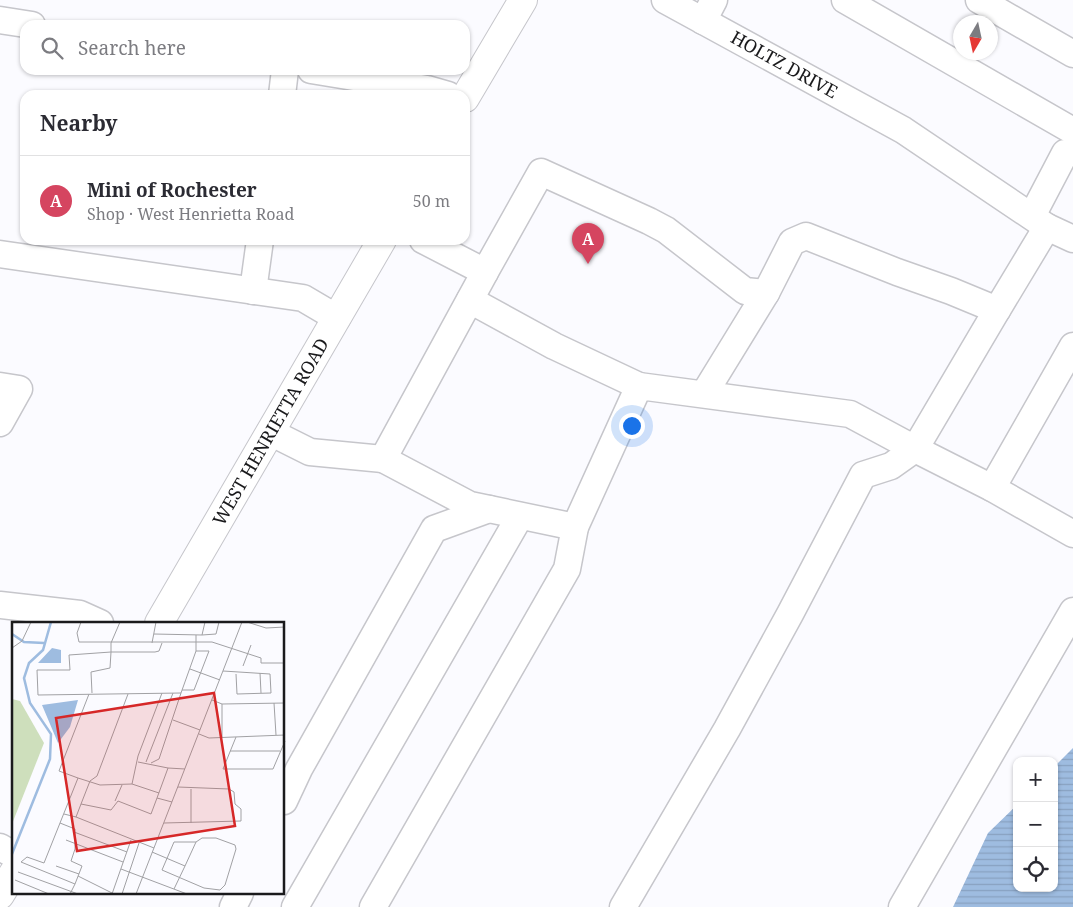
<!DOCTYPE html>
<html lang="en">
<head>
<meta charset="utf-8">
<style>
  :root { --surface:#fff; --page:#f7f7f7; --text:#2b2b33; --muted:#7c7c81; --line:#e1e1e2; --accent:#d54560 }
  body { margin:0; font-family:"Noto Serif",serif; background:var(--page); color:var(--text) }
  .controls { position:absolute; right:15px; bottom:15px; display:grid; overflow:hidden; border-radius:10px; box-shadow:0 1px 4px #0004 }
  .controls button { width:45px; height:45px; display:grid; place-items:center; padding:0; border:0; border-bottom:1px solid var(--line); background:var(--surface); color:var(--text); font:25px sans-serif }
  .compass { position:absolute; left:953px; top:15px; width:45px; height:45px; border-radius:50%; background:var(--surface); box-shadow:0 1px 4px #0004; rotate:189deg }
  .you { position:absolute; left:631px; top:425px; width:18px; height:18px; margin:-12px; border:4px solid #fff; border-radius:50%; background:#1a73e8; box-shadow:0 0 0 8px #1a73e833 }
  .badge { display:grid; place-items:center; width:32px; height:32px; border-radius:50%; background:var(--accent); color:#fff; font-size:16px; font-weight:700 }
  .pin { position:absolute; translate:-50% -41px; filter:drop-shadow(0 1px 2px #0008) }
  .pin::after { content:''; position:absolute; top:26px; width:18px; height:15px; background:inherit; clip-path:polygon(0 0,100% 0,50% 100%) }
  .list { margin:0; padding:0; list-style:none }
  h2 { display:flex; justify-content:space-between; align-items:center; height:65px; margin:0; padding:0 20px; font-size:21px }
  h2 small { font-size:16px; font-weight:400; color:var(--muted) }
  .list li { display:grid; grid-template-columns:32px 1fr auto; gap:15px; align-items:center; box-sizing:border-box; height:90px; padding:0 20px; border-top:1px solid var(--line) }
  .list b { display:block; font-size:19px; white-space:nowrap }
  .list p { margin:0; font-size:16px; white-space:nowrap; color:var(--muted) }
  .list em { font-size:16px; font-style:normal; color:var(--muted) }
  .icon { flex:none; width:28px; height:28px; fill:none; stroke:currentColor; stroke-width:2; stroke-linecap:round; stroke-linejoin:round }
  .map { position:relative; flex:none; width:1073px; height:907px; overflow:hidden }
  .search { position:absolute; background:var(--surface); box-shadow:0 1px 4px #0004; left:20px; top:20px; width:450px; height:55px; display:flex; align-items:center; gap:12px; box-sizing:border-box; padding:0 18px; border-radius:15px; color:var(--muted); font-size:19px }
  .panel { position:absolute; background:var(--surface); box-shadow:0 1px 4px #0004; left:20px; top:90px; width:450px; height:155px; border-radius:15px }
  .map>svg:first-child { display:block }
  .water { fill:url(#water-rules) }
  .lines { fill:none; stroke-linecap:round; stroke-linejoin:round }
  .minor-casing { stroke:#c6c6cb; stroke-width:29 }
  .major-casing { stroke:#c6c6cb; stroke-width:30 }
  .minor { stroke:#fff; stroke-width:26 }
  .major { stroke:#fff; stroke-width:28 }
  .labels { text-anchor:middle; stroke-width:4.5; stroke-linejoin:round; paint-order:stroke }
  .street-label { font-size:18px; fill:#1a1a1c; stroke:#fff }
  .inset-river { fill:none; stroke:#9ebce0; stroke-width:2.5 }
  .inset-road { fill:none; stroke:#a1a1a4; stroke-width:1 }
  .view { fill:#d62828; fill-opacity:0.15; stroke:#d62828; stroke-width:2.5 }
  .inset-edge { fill:none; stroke:#1a1a1c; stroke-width:2.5 }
</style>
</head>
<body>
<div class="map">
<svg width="1073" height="907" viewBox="0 0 1073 907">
  <defs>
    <pattern id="water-rules" width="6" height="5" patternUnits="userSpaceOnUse" patternTransform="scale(1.25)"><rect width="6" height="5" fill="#9ebce0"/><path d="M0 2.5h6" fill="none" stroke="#88a1c0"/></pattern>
  </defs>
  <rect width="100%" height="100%" fill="#fbfbff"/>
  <path class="water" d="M1073,748V907H953L988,833L1017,805V888H1054V767Z"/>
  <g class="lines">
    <g class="minor-casing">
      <g id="minor">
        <path d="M665,0L903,130L1047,227"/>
        <path d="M845,0L1073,131"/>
        <path d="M979,0L1073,54"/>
        <path d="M0,20L32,25"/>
        <path d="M703,21L714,0"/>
        <path d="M311,70L427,89L448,95"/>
        <path d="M282,95L285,70"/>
        <path d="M1032,216L1065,153"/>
        <path d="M423,240L485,272L541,172L649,221L666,230L745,291L766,293L792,242L806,236L897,272L951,291L997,310L1047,227L1073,239"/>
        <path d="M0,254L303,298L337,318"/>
        <path d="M253,291L260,240"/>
        <path d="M470,300L554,346L639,386"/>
        <path d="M1073,346L992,488L1073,534"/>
        <path d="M0,386L19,389L0,423"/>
        <path d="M704,394L766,293"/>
        <path d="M270,432L310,452L383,459L485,272"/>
        <path d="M383,459L470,505L575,527"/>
        <path d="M0,605L80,614L100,623"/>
        <path d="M284,801L299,769L434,529L489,509"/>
        <path d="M0,847L14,855"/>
        <path d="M233,907L240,893"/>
        <path d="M295,907L520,516"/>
        <path d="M373,907L567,569L575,527L639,386L850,414L915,449L992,488"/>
        <path d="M623,907L727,729L790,614L863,475L891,466L915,449L997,310"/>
        <path d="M902,907L1073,611"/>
      </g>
    </g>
    <g class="major-casing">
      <g id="major">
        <path d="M465,98L523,0"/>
        <path d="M159,623L382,240"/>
        <path d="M0,895L14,872"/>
      </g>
    </g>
    <use href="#minor" class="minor"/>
    <use href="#major" class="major"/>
  </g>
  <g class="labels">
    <g class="street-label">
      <text transform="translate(784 65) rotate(29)" y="6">HOLTZ DRIVE</text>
      <text transform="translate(271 432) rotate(-60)" y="6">WEST HENRIETTA ROAD</text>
    </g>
  </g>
  <g transform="translate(12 622)">
    <rect width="272" height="272" fill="#fbfbff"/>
    <path d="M0,77L8,79L32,121L0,202Z" fill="#cedfbc"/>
    <path d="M40,26L49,28V41H26ZM66,78L58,105L46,121L30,83Z" fill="#9ebce0"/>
    <path class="inset-river" d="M0,12L12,20L32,21M0,232L38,137L39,112L18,81L12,56L17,41L31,28L39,0"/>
    <path class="inset-road" d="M69,0L65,11L67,20H200L249,36V41H273M108,0L99,21V30L57,33L58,48H25L26,73L169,71L184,29V13M235,0L254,6L273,5M142,12L190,13L193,0M190,13L204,12L207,0M140,21L144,0M0,26L10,19L19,0M231,44L239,23M178,47L208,58M211,49L258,52L259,71L225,72L224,52M248,51L249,71M170,68H182L197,29H184M80,71L79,50L98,46L99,30H143L147,29L150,21M200,78L210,82L273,81M262,81L264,113M210,82V115M161,98L188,108M187,112L197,116L273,113M224,115L211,147H261L273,119M218,129H268M126,140L156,146M134,140L161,71M139,141L147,137L169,71M66,156L88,163L120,162L126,134L150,71M120,162L147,171M179,167V201M145,176L156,146L173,147M103,179L110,163M69,182L78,159L85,154L116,72M52,192L64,195L69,182L99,188L106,179L139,192L145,176L160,180M64,195L142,226M48,201L63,207V227L59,239L70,244L63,262M152,201L229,199V187L223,182L222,170L217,167L166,165M62,210L115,230M54,218L111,240M140,230L173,244L162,267M44,244L67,252M173,244L184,220L190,216H204L223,223L224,227L213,263L208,268L192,266L150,248L162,220H184M109,247L175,272M6,250L66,272M66,254L100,271M3,258L37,272M58,272L63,262L9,240L15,235L32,241L66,156L47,149L77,72M100,272L119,218M110,272L127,221M124,272L230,0"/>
    <path class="view" d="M202,71L223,204L65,229L44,96Z"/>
    <rect width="272" height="272" class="inset-edge"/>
  </g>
</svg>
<div class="controls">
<button>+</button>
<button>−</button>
<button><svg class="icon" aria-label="locate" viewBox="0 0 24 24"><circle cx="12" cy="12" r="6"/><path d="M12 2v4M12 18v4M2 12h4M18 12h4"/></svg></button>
</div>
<svg class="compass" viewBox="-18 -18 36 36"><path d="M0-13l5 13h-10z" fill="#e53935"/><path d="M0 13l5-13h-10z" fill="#7c7c81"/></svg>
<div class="you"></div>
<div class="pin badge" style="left:588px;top:264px">A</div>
<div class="search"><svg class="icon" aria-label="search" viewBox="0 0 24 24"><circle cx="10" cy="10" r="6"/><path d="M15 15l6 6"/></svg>Search here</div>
<section class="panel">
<h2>Nearby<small></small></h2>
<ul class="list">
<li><span class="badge">A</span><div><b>Mini of Rochester</b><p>Shop · West Henrietta Road</p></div><em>50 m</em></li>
</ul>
</section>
</div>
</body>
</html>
